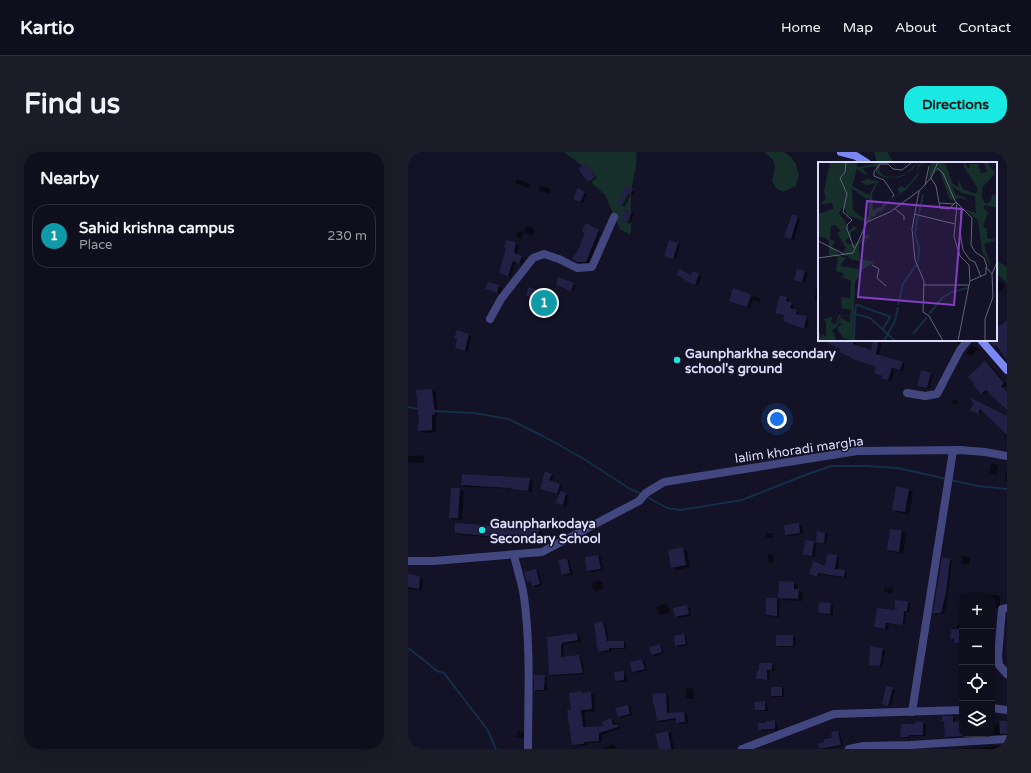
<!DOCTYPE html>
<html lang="en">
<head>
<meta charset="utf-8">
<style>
  :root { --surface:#0e0e1c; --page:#1c1c29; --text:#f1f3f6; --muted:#9b9ca3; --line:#2e2e3b; --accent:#1ae9e3 }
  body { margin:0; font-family:"Varela Round",sans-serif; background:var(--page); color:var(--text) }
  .controls { position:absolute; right:12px; bottom:12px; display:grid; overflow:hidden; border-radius:8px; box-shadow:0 4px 16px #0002 }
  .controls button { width:36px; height:36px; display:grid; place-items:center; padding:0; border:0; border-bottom:1px solid var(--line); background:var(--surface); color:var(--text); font:20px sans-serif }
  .you { position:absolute; left:369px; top:267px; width:14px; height:14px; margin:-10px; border:3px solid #fff; border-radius:50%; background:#1a73e8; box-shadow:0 0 0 6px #1a73e833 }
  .badge { display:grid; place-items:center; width:26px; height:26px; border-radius:50%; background:var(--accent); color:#fff; font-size:13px; font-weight:700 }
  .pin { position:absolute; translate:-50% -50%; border:2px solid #fff; box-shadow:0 1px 4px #0006 }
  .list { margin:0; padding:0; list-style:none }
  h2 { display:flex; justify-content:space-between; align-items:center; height:52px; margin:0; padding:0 16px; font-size:17px }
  h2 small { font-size:13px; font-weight:400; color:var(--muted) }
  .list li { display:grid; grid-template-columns:26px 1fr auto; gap:12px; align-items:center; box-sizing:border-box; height:64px; margin:0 8px 8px; padding:0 8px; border:1px solid var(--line); border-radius:16px }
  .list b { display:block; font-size:15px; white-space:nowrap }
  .list p { margin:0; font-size:13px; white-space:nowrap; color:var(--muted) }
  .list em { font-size:13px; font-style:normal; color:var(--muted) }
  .icon { flex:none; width:22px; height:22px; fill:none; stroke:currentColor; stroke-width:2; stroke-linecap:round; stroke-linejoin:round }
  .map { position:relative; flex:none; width:599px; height:597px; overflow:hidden; border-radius:16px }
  header { display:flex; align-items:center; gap:24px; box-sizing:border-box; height:56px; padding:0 20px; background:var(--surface); border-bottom:1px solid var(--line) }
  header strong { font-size:19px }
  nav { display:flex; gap:22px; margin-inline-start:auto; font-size:14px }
  .intro { display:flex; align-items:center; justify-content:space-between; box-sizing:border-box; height:96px; padding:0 24px }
  h1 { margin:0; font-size:28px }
  .button { padding:10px 18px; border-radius:16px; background:var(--accent); color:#111; font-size:14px; font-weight:700 }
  main { display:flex; gap:24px; padding:0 24px }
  aside { flex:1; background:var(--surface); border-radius:16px; box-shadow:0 4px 16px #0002 }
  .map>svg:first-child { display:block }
  .green { fill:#162f2b }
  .shadow { fill:#0007 }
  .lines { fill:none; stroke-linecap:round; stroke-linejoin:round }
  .stream { stroke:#142e48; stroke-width:2 }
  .building { fill:#232045 }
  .street { stroke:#424780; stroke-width:8 }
  .secondary { stroke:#7b87f2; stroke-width:8 }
  .poi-dot { fill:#1ae9e3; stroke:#131226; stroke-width:1.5 }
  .labels { text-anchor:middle; stroke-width:3; stroke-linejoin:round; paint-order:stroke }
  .poi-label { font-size:13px; font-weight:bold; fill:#dbdbfb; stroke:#131226; text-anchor:start }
  .street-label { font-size:13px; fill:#dbdbfb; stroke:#131226 }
  .inset-river { fill:none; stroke:#142e48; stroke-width:2 }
  .inset-road { fill:none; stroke:#63627b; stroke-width:1 }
  .view { fill:#853ec5; fill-opacity:0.15; stroke:#853ec5; stroke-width:2 }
  .inset-edge { fill:none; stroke:#dbdbfb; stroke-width:2 }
</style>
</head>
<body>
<header>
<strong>Kartio</strong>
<nav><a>Home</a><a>Map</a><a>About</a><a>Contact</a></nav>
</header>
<div class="intro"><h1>Find us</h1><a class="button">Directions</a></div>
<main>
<aside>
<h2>Nearby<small></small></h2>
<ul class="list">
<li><span class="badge" style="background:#0f9aa8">1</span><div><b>Sahid krishna campus</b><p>Place</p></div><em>230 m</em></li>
</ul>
</aside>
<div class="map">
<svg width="599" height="597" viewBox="0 0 599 597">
  <rect width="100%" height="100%" fill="#131226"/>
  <g class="green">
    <path d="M156,0H228C230,12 226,22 224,34C222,48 223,64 223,78L222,83L212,77L197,43L183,30L173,13Z"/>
    <path d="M355,0H376L383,5L388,12L391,23L388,34L375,40L369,37L364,29C368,14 370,9 355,0Z"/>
    <path d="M466,0H479L486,11H469Z"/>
    <path d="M588,108L599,115V131L588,121Z"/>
  </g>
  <g class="shadow">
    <path d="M178,12L180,14L189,26L183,31L181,29Z"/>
    <path d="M109,27L122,32L121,36L107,31Z"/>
    <path d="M132,33L143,37L142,42L131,38Z"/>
    <path d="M218,36L227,40L225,43L223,42L217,55L210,51Z"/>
    <path d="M171,38L179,42L175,51L166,46Z"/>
    <path d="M223,61L226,62L222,72L216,70Z"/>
    <path d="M384,64L392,67L386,88L380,86Z"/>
    <path d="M179,73L193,80L181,111H174L166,107L178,81Z"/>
    <path d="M118,74L127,77L125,84L115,81L114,87L108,86L110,79L114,80L116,81Z"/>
    <path d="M99,90L111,93L109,103L116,106L114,112L108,110L103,125L92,121L99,97Z"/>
    <path d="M410,91H411V101L408,100Z"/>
    <path d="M270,92L272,93L268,107L260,105Z"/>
    <path d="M390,118L400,121L397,131L387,127Z"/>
    <path d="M285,121L294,125L290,134L284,131L283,125Z"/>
    <path d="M590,128L597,135L588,143V130Z"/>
    <path d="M80,131L94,136L92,142L81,138Z"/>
    <path d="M165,132L168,134L166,139L152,134Z"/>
    <path d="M408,135H411V150L407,148Z"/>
    <path d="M325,138L345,146L346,144L353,147L352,151L345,148L342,156L324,150Z"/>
    <path d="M121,145H147L149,146L145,161L130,157V147Z"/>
    <path d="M378,146L381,147L380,151L386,153L385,158L392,161L391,163L401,167L399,177L379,170L377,164L369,161Z"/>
    <path d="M411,176V188L408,186Z"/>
    <path d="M60,183L63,184L60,200L50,197V187Z"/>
    <path d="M412,188H450L447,194L464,199L466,188H474L471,204L497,212L495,219L487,217L483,229L478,227L469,215L447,208L434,197Z"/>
    <path d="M546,188H557L552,194Z"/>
    <path d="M564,193L570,197L564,204L558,201Z"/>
    <path d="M577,210L581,212L599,233L595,236L599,240V256L581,239L576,243L573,241Z"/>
    <path d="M522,222L525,223L521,237L513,235Z"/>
    <path d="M24,238L28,240L30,264H28V280L15,281L11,278L13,272L10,239Z"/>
    <path d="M545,247L550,249L548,253L543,250Z"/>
    <path d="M567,251L599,265V286L596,283L598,281L575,258L573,262L564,257Z"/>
    <path d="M6,303L16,304V311L0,310V304H6Z"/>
    <path d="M583,311L590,314L588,323L581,321Z"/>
    <path d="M599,315V330L597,328Z"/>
    <path d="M143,323L146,324L143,330L154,334L152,340L161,344L158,354L152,352V343L135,337Z"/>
    <path d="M121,327L125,329L124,340L106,337L58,335L54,333Z"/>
    <path d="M51,337L56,340L54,368H46L42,365Z"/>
    <path d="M501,338L505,340L501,362L490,360L485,358Z"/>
    <path d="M391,372L394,374L395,382L380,384L378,382Z"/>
    <path d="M130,378L134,380V388L104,386V387L52,383L48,381Z"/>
    <path d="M493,379L498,382L495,402L484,400L480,398Z"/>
    <path d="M358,381H365L366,386H358Z"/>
    <path d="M417,381L420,383L418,392L409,389Z"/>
    <path d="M406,390L408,392L407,405L396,403Z"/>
    <path d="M275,396L279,399L282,415L269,418L264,415Z"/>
    <path d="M364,402L366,410L361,411L359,403Z"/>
    <path d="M190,404L193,405L195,418L183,420L180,418Z"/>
    <path d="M429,404L431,406L430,418L439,421L438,426L413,422L411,425L405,423L418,415Z"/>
    <path d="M554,404L562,406L561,413L553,411Z"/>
    <path d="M159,407L161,408L165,422L157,424L155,423Z"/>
    <path d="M542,408L544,409L540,442L536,462H528L526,461Z"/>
    <path d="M128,418L131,420L134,433L128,435L125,433L124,430L119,429L117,421Z"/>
    <path d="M0,422L15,427L14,438L0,437Z"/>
    <path d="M191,429L194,430L196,436L188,439L185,437L183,431Z"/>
    <path d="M386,431L390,433V438L395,440L394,449L376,448L371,446Z"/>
    <path d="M477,435L485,437L484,442L476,440Z"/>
    <path d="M559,443L573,444H559Z"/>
    <path d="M578,443H589L592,445V456H584V444Z"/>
    <path d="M369,447L372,448L371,465L361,464L359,463Z"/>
    <path d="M499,450L502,451V460H498L497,473L481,472L480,478L467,475Z"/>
    <path d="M257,452L260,454L262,460L253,463L250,461L248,455Z"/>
    <path d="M423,452L425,453V463L414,462L411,460Z"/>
    <path d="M279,454L282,456L283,464L271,466L268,465Z"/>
    <path d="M195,470L198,472L201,490H215L218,491V497H203L204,499L193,501L191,499Z"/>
    <path d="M549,473H554V492H550L547,490V488L543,487L549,479Z"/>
    <path d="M169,482L172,483L173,490L156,492L157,494H155L156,506L171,504L173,506L177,522L145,524L142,522L140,486Z"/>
    <path d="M276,483L278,485L280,493L271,495L268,493Z"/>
    <path d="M385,484L388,486L387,495H371L369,493Z"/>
    <path d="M252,493L254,495L256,501L247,504L244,502Z"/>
    <path d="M584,493L587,495L585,519H584Z"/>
    <path d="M474,497L477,499L474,515L462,512Z"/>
    <path d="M234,508L237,509L239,518L228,521L225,519Z"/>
    <path d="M364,512L366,513L367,519H362L361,528H352L349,526Z"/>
    <path d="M215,520L218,521L219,529L211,530L208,528Z"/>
    <path d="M136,524L139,526V539H130L127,537Z"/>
    <path d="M278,536H283L286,538V547H281L278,545Z"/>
    <path d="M374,536L376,538V545H367L364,544Z"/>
    <path d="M484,536L487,538L483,554L478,553Z"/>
    <path d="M584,536L586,537L585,549H584Z"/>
    <path d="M173,540L175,541H182L186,543L187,559L176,560L178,576L197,575L203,568L206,569L208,574L213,576L194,583V590L179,591V593L168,594L165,592L164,558Z"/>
    <path d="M258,542L261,544V562L276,561L279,562L280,571L272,572L269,570V567L253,570L250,569L247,552Z"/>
    <path d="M357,550L359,552L360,559H350L348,558Z"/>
    <path d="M220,554L223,555L224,563L213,566L211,564Z"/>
    <path d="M545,565L547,566V570H554V582H584V573L599,570V583H567L568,585L541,586L538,585L537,570L535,568Z"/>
    <path d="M366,569L369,571L370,578L354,579L351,577Z"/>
    <path d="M508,571H515L518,573L517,584H503V586H496L493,584L508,573Z"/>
    <path d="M109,579L117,580V587L108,585Z"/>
    <path d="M260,580L263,581L266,597H252L249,582Z"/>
    <path d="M430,580L432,581L435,594L422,597H412L411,592L417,591L425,586Z"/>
    <path d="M206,592L208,594L209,597H197V595Z"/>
    <path d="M591,594L595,597H550Z"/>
  </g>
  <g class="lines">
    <g class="stream">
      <path d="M0,255L11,257"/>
      <path d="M25,259L66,261L100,267L135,284L176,307L222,337L234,342"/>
      <path d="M543,328L570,334L599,337"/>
      <path d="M241,346L259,356L273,358L334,348L392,325L423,314H457L490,316L539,327"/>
      <path d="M0,496L16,508L29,519L36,521L79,577L88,597"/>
    </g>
  </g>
  <g class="building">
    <path d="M178,11L187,25L180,30L170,17Z"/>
    <path d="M218,33L225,37L222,43L220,42L214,54L209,52Z"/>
    <path d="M170,36L177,40L172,50L165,47Z"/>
    <path d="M217,57L224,60L219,71L212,69Z"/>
    <path d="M384,62L390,64L383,87L376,85Z"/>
    <path d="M178,71L191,78L178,110H170L164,107L169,100L177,81L174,79Z"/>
    <path d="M98,88L108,90L106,101L114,104L111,112L105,109L100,124L91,121L98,97L96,96Z"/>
    <path d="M261,88L270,91L265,107L256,104Z"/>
    <path d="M389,116L397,119L394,130L386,128Z"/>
    <path d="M272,117L283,123L285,119L291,122L287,133L280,130L268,122Z"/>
    <path d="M150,125L166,131L163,139L148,133Z"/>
    <path d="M80,130L91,133L89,141L77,137Z"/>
    <path d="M120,135L147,144L142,160L126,156L129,147L118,144Z"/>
    <path d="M325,136L343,143L339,155L321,149Z"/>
    <path d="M372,143L379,145L378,149L384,151L382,156L389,158L388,162L399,164L396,177L375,169L376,163L367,161Z"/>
    <path d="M599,168V208L588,193L586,195L582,189L583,188H588V177Z"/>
    <path d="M49,178L61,182L57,199L47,196L49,187L46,186Z"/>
    <path d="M414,188H447L445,192L463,198L465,188H471L468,202L495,210L492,218L484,216L480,228L474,226L475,224L466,221L468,215L444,207V206L431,200L432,197Z"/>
    <path d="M577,209L596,231L593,234L599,240V258L578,238L573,242L565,233L567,232L560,225Z"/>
    <path d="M513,218L523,221L519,236L509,234Z"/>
    <path d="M24,237L27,262L24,263V278L10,279V271H11L8,238Z"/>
    <path d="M563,246L599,264V283L572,257L570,262L562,258L566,251L562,247Z"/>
    <path d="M137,319L144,322L141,328L152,332L149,342L132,337Z"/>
    <path d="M54,322L122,326L120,339L103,337V336L53,333Z"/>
    <path d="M488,334L501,337L497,360L484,358Z"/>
    <path d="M43,336H52L50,366H41Z"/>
    <path d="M152,339L158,341L155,353L148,351Z"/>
    <path d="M47,371L131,377L130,386L100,384V386L47,381Z"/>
    <path d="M391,371L392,381L377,383L376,373Z"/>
    <path d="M482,377L494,378L491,400L479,398Z"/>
    <path d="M409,379L417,381L416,391L408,390Z"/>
    <path d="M397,388L406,389L404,404L395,403Z"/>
    <path d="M275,395L278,413L263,416L260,398Z"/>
    <path d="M419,402L429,403L427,417L437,418L436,425L410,421L409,425L401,422L405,409L417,414Z"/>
    <path d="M190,403L193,417L179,419L177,405Z"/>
    <path d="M534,405L542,407L538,441L533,461H525Z"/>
    <path d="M159,406L162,421L154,423L150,408Z"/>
    <path d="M128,417L132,432L124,434L123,429L119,430L116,420Z"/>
    <path d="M0,422L12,424L11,437L0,435Z"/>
    <path d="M371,429L386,430V437H391L390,447L370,446Z"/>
    <path d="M358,446H369V464L358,463Z"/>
    <path d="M487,448L500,449L499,459H496L495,473L478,471L477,477L466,475L469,456L487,458Z"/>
    <path d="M411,450L423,451L422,462L410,461Z"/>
    <path d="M279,453L281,462L267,465L265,456Z"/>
    <path d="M195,469L199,489H216V496H201V498L190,500L186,471Z"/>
    <path d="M543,477H554L553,491H546V487H542Z"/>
    <path d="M169,481L170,488L154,491V493H153V505L171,503L175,521L141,523L139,485Z"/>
    <path d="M276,482L278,492L267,494L266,484Z"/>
    <rect x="368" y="483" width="17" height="11"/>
    <path d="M252,492L254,500L244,503L241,495Z"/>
    <path d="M462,494L475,496L472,514L461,513Z"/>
    <path d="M234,507L237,517L224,520L222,510Z"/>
    <path d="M351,511H364V518H359V528L348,527L349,519H351Z"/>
    <path d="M216,519V528L207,529L206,520Z"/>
    <path d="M126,523H137L136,538H126Z"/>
    <path d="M478,534L485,535L480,554L474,552Z"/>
    <rect x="363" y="535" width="11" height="9"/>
    <path d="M174,539V541L183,540L184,557L173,558L175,575L196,574L194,570L203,566L205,573H209L210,575L191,581V589L176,590V592L164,593L159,558H163L161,541Z"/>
    <path d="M258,541L259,561L276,560L277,570L268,571V566L249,569L246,552H245L244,542Z"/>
    <path d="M357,549V558H347L346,550Z"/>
    <path d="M220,553L222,562L210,565L207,556Z"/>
    <path d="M534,564H545V570L552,569L554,582H565V584L537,585L536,569H534Z"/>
    <path d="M367,568V577L350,578V571H358V569Z"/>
    <path d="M591,569H599V582H592Z"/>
    <path d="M507,570H515V583H501V585H492L493,572H507Z"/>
    <path d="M260,579L263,597H251L247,582Z"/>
    <path d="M430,579L433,593L411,597L410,591L416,590V587L424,586L423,580Z"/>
  </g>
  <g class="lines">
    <g class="street">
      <path d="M82,167L93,147L125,106L136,102L151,107L169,116L184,115L206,65"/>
      <path d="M499,241L517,244L529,242L552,198L560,188"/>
      <path d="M106,403C109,417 114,431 116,445C123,495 120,547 120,597"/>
      <path d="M0,409H26L134,400L231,349L238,341L256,330L449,299L552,298L577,300L599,304"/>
      <path d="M599,456L594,457L590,504L591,513L599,522"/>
      <path d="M584,556L599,558"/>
      <path d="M504,560L545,299"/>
      <path d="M334,597L426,562L554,558"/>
      <path d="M441,597L456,594L502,593L599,587"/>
      <path d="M596,597L599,593"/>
    </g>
    <g class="secondary">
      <path d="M433,0L448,4L459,11"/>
      <path d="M573,188L599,218"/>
    </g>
  </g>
  <g class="poi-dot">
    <circle cx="269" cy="208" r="4"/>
    <circle cx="74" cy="378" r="4"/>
  </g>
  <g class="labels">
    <g class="poi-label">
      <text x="277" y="206">Gaunpharkha secondary<tspan x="277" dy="15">school's ground</tspan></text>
      <text x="82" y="376">Gaunpharkodaya<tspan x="82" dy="15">Secondary School</tspan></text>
    </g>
    <g class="street-label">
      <text transform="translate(391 297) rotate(-8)" y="5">lalim khoradi margha</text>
    </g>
  </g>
  <g transform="translate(410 10)">
    <rect width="179" height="179" fill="#131226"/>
    <path d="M12,0H39V5H42L62,0V10L67,14L78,15L88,12L99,0L96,6L87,13L80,16L64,15L58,11V4L45,6L52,18L61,19L54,32L55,48L63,45L68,40L81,32L80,26L83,24L87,26L94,19L100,10L99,4L105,0L101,5L100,14L89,27L70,40L64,49L58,51L57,55L54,54L50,60L29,53L27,47L24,46L21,51L28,61L29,71L36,64L39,67L33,70V75L27,78L29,82H36L47,74L51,73V76L46,77L41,83L42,97L57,100L45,107L37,121L35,179L25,176L19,166L24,162L21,161L22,155L32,161V154L25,153L22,154L19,165L14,168L19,179H1L0,176V164L3,175L5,172L8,175V160L5,157L14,155L13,161L18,162L20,153H32L33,148L25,146L24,149L23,135L32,136L33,119L22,114H26L25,111L18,109L20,95L11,93V77L9,79L8,76L0,74V52L15,47L14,41L2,43L8,36L6,29ZM39,7L52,16L42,20L49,23L58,21L51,33L34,24ZM34,26L48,37L51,36V53L47,58L35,48ZM17,63L23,69L19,71L28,86L25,89L32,97L41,99V107L22,104L28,96L20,93L19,88L14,85L17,79L12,77L13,64ZM113,0H127L135,22L140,25L141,18L145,27L158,32L160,27L146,5V0L151,7L152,2H160L163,11L169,10L166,0H169L177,11L164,26V36L168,42L172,40L175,32L179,35V46L167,43L165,46L170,50L165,65L169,67V76L178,78L166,82L173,105L164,89L160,58L146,47L158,51L157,34L144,31L134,24L138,33L146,35L150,39L143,36L132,38L121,7L110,18Z" fill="#162f2b" fill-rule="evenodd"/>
    <path class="inset-river" d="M101,51L105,33M100,54L97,71L101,86L100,100M80,143L85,122L98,103M37,152L38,143H40L70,154L72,155L65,167M111,152L124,136L134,130L150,126M95,172L109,155M36,179L37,152L52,156L77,179M66,179L77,159L80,145"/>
    <path class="inset-road" d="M28,0L27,10L22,16L29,32L25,50L34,58L29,63V67L36,86M119,6L125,11L137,39L154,56L153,83L157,90L166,96L169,105M113,16L118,24L122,46L131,47L138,40M107,23L111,4M101,29L94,67L97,98L106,119L105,150L111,154L125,179M74,35L76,33L66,18L56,14V10L62,2H70L75,7L84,8L93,1M122,41L136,42M139,41L136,75L142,94L151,103L152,119M77,47L86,54V58M143,47L142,70L145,88L152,98L157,100L163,115M96,52L137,62M0,79L28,93M0,96L35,91L49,60L72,50L102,28L113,16L120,0M54,103L61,107L59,116L68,124M106,123H151L152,119L168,112V105L174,112L179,100M140,179L151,123M167,179V157L175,135L174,112"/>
    <path class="view" d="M49,39L144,47L136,143L40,135Z"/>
    <rect width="179" height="179" class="inset-edge"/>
  </g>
</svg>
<div class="controls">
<button>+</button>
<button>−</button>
<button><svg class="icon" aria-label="locate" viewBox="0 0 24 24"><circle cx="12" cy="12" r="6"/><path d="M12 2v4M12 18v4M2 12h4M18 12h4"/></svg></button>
<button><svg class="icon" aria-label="layers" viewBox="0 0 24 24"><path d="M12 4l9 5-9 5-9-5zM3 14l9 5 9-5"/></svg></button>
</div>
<div class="you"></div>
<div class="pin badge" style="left:136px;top:151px;background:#0f9aa8">1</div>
</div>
</main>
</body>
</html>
